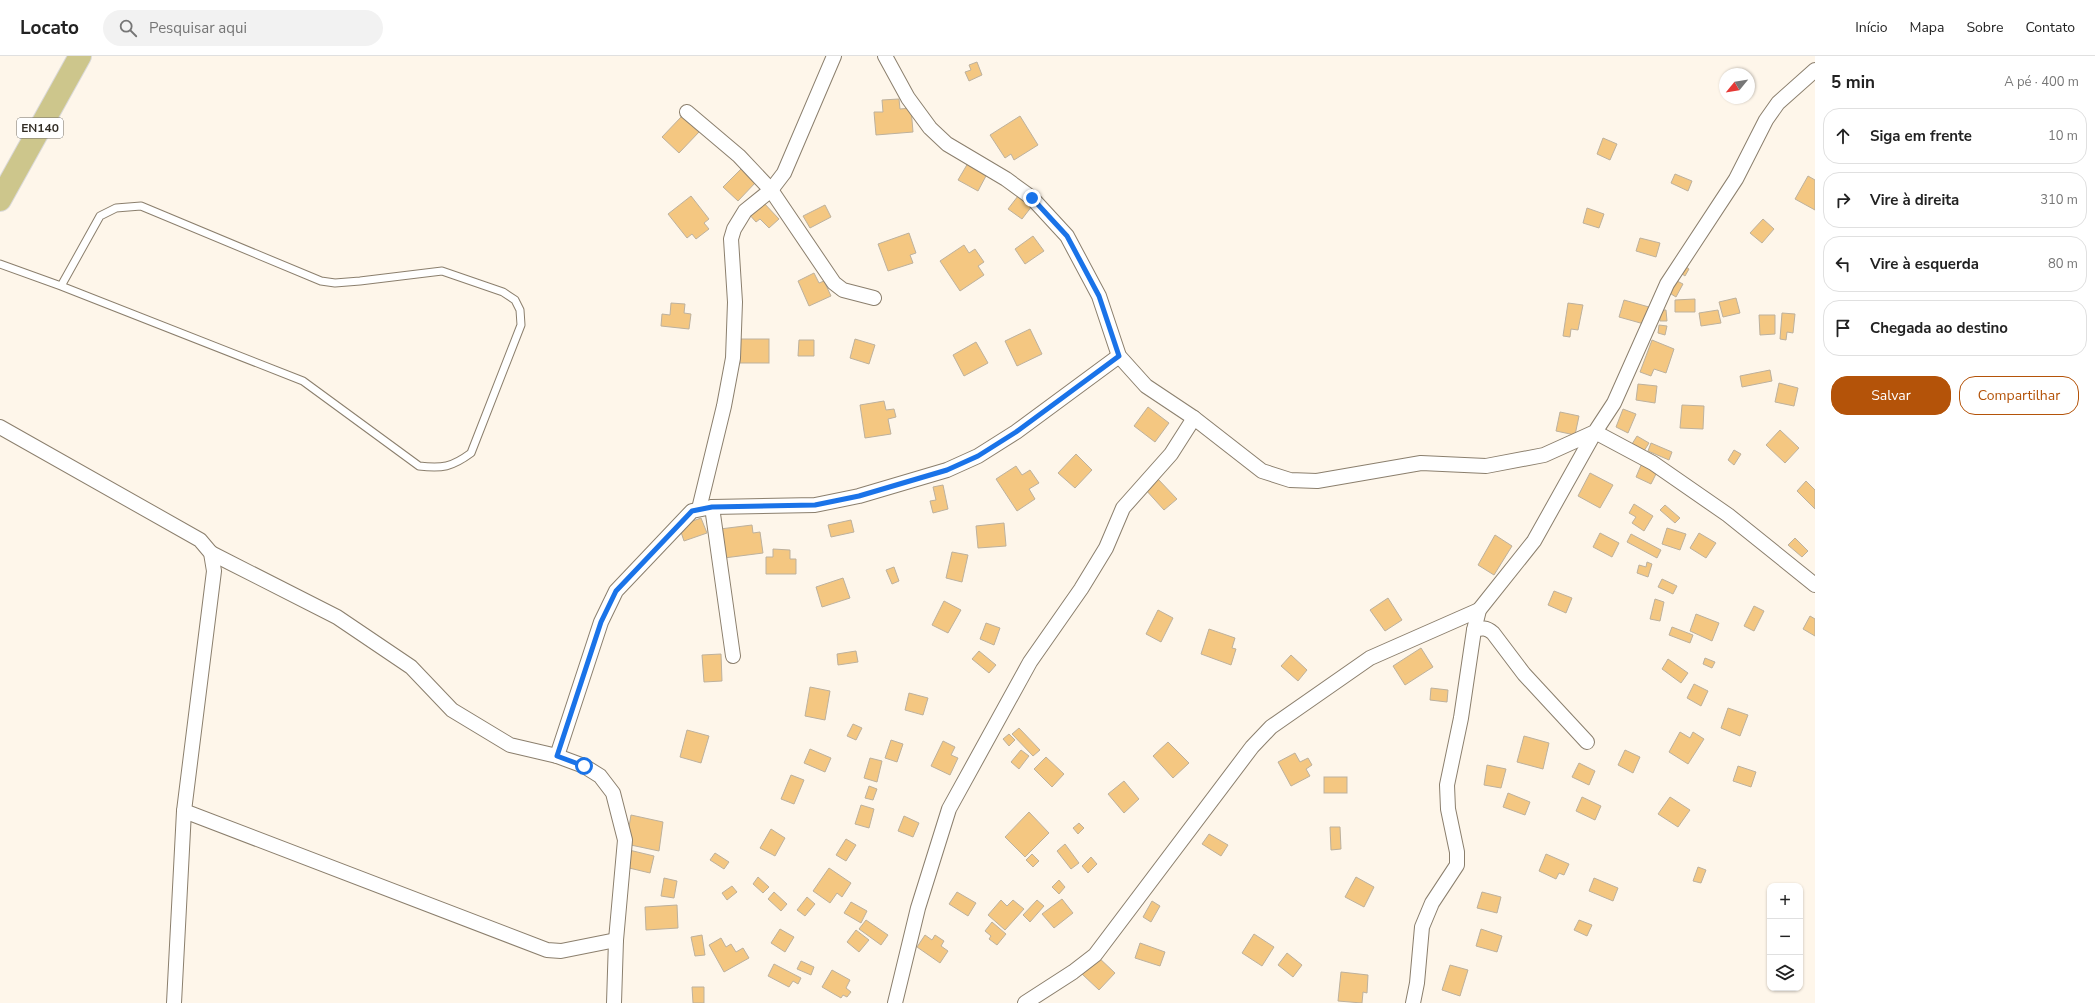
<!DOCTYPE html>
<html lang="pt">
<head>
<meta charset="utf-8">
<style>
  :root { --surface:#fff; --page:#f2f2f2; --text:#222; --muted:#767676; --line:#e0e0e0; --accent:#b45309 }
  body { margin:0; font-family:"Nunito Sans",sans-serif; background:var(--page); color:var(--text) }
  .controls { position:absolute; right:12px; bottom:12px; display:grid; overflow:hidden; border-radius:8px; box-shadow:0 1px 3px #0004 }
  .controls button { width:36px; height:36px; display:grid; place-items:center; padding:0; border:0; border-bottom:1px solid var(--line); background:var(--surface); color:var(--text); font:20px sans-serif }
  .compass { position:absolute; left:1719px; top:12px; width:36px; height:36px; border-radius:50%; background:var(--surface); box-shadow:0 1px 3px #0004; rotate:240deg }
  .stop { position:absolute; width:12px; height:12px; margin:-9px; border:3px solid #1a73e8; border-radius:50%; background:#fff }
  .stop.end { background:#1a73e8; border-color:#fff; box-shadow:0 1px 4px #0008 }
  .list { margin:0; padding:0; list-style:none }
  h2 { display:flex; justify-content:space-between; align-items:center; height:52px; margin:0; padding:0 16px; font-size:17px }
  h2 small { font-size:13px; font-weight:400; color:var(--muted) }
  .list li { display:grid; grid-template-columns:26px 1fr auto; gap:12px; align-items:center; box-sizing:border-box; height:56px; margin:0 8px 8px; padding:0 8px; border:1px solid var(--line); border-radius:16px }
  .list b { display:block; font-size:15px; white-space:nowrap }
  .list em { font-size:13px; font-style:normal; color:var(--muted) }
  .actions { display:flex; gap:8px; padding:12px 16px }
  .actions a { flex:1; padding:9px 0; border:1px solid var(--accent); border-radius:16px; text-align:center; font-size:14px; color:var(--accent) }
  .actions .main { background:var(--accent); color:#fff }
  .icon { flex:none; width:22px; height:22px; fill:none; stroke:currentColor; stroke-width:2; stroke-linecap:round; stroke-linejoin:round }
  .map { position:relative; flex:none; width:1815px; height:947px; overflow:hidden }
  header { display:flex; align-items:center; gap:24px; box-sizing:border-box; height:56px; padding:0 20px; background:var(--surface); border-bottom:1px solid var(--line) }
  header strong { font-size:19px }
  nav { display:flex; gap:22px; margin-inline-start:auto; font-size:14px }
  .search { width:280px; height:36px; background:var(--page); display:flex; align-items:center; gap:10px; box-sizing:border-box; padding:0 14px; border-radius:22px; color:var(--muted); font-size:15px }
  main { display:flex }
  aside { flex:1; background:var(--surface) }
  .map>svg:first-child { display:block }
  .building { fill:#f4c781; stroke:#bdb19d }
  .lines { fill:none; stroke-linecap:round; stroke-linejoin:round }
  .service-casing { stroke:#8b7f6d; stroke-width:9 }
  .minor-casing { stroke:#8b7f6d; stroke-width:16 }
  .primary-casing { stroke:#dad9d8; stroke-width:24 }
  .service { stroke:#fff; stroke-width:7 }
  .minor { stroke:#fff; stroke-width:14 }
  .primary { stroke:#cdc68c; stroke-width:22 }
  .route { stroke:#1a73e8; stroke-width:5 }
  .labels { text-anchor:middle; stroke-width:3; stroke-linejoin:round; paint-order:stroke }
  .shield { fill:#fff; stroke:#706c66; stroke-width:1 }
  .shield-label { font-size:12px; font-weight:bold; fill:#322d25 }
</style>
</head>
<body>
<header>
<strong>Locato</strong>
<div class="search"><svg class="icon" aria-label="search" viewBox="0 0 24 24"><circle cx="10" cy="10" r="6"/><path d="M15 15l6 6"/></svg>Pesquisar aqui</div>
<nav><a>Início</a><a>Mapa</a><a>Sobre</a><a>Contato</a></nav>
</header>
<main>
<div class="map">
<svg width="1815" height="947" viewBox="0 0 1815 947">
  <rect width="100%" height="100%" fill="#fef6ea"/>
  <g class="building">
    <path d="M977,6L982,19L969,25L965,16L971,14L969,9Z"/>
    <path d="M899,43L900,53L911,52L913,76L876,79L874,56H883L882,44Z"/>
    <path d="M682,60L699,76L679,97L662,81Z"/>
    <path d="M1020,60L1038,89L1014,104L1011,98L1005,102L990,79Z"/>
    <path d="M1603,82L1617,88L1610,104L1597,98Z"/>
    <path d="M968,107L987,118L978,135L958,124Z"/>
    <path d="M742,112L756,126L738,145L723,131Z"/>
    <path d="M1675,118L1692,125L1688,135L1671,127Z"/>
    <path d="M1808,120L1815,124V154L1795,143Z"/>
    <path d="M691,140L709,163L704,167L709,173L696,183L692,178L687,182L668,158Z"/>
    <path d="M1018,140L1032,150L1022,163L1008,153Z"/>
    <path d="M762,145L779,163L769,172L760,163L756,166L748,157Z"/>
    <path d="M825,149L831,161L810,172L803,160Z"/>
    <path d="M1587,152L1604,158L1599,172L1583,167Z"/>
    <path d="M1763,163L1774,173L1762,187L1750,177Z"/>
    <path d="M909,177L916,197L910,199L913,207L888,215L878,188Z"/>
    <path d="M1033,180L1044,195L1025,208L1015,193Z"/>
    <path d="M1640,182L1660,187L1656,201L1636,195Z"/>
    <path d="M964,189L969,197L975,193L984,206L978,210L984,219L960,235L940,205Z"/>
    <path d="M1682,208L1689,213L1685,220L1678,215Z"/>
    <path d="M814,217L819,227L824,225L831,240L809,250L798,225Z"/>
    <path d="M1675,224L1683,228L1676,241L1668,236Z"/>
    <path d="M1736,242L1740,257L1723,261L1719,246Z"/>
    <path d="M1695,243V256H1675V244Z"/>
    <path d="M1624,244L1649,251L1644,268L1619,261Z"/>
    <path d="M671,247L685,248L684,257L691,258L689,273L661,270L662,258L670,259Z"/>
    <path d="M1568,247L1583,249L1578,274L1571,273L1570,281L1563,280Z"/>
    <path d="M1659,254H1666L1667,265H1660Z"/>
    <path d="M1718,254L1721,267L1701,270L1699,257Z"/>
    <path d="M1782,257L1795,258L1793,277L1787,276L1786,284L1780,283Z"/>
    <path d="M1759,259H1775V278L1760,279Z"/>
    <path d="M1659,269L1667,270L1665,279L1658,277Z"/>
    <path d="M1030,273L1042,298L1017,310L1005,285Z"/>
    <rect x="740" y="283" width="29" height="24"/>
    <path d="M855,283L875,289L869,308L850,302Z"/>
    <path d="M799,284H814V300H798Z"/>
    <path d="M1652,284L1674,293L1666,317L1654,313L1651,320L1640,316Z"/>
    <path d="M976,286L988,307L964,320L953,299Z"/>
    <path d="M1770,314L1772,325L1742,331L1740,320Z"/>
    <path d="M1779,327L1798,332L1794,350L1775,346Z"/>
    <path d="M1638,328L1657,330L1655,347L1636,344Z"/>
    <path d="M884,345L886,354L894,353L896,361L888,363L891,378L865,382L860,349Z"/>
    <path d="M1682,349L1704,350L1703,373L1680,372Z"/>
    <path d="M1148,351L1169,367L1155,386L1134,370Z"/>
    <path d="M1623,353L1636,358L1628,377L1616,371Z"/>
    <path d="M1560,356L1579,360L1575,379L1556,375Z"/>
    <path d="M1780,374L1799,392L1785,407L1766,389Z"/>
    <path d="M1637,380L1649,387L1644,395L1632,388Z"/>
    <path d="M1651,387L1672,396L1669,404L1648,395Z"/>
    <path d="M1734,394L1741,398L1734,409L1728,404Z"/>
    <path d="M1076,398L1092,414L1075,432L1058,417Z"/>
    <path d="M1642,407L1658,414L1651,428L1636,421Z"/>
    <path d="M1016,410L1022,419L1030,414L1039,427L1029,433L1035,443L1017,455L996,423Z"/>
    <path d="M1590,417L1613,429L1600,452L1578,440Z"/>
    <path d="M1157,422L1177,443L1164,454L1145,433Z"/>
    <path d="M1806,425L1815,434V453L1797,435Z"/>
    <path d="M943,429L948,453L933,457L930,445L936,444L933,431Z"/>
    <path d="M1634,448L1653,460L1644,475L1632,467L1636,461L1629,457Z"/>
    <path d="M1665,449L1680,462L1675,467L1660,454Z"/>
    <path d="M701,462L707,477L684,485L679,470Z"/>
    <path d="M851,464L854,476L831,481L828,469Z"/>
    <path d="M1004,467L1006,490L978,492L976,470Z"/>
    <path d="M752,469L753,477L760,476L763,497L724,502L720,473Z"/>
    <path d="M1667,472L1686,478L1680,494L1662,488Z"/>
    <path d="M1600,477L1619,487L1612,501L1593,491Z"/>
    <path d="M1699,477L1716,487L1706,502L1690,492Z"/>
    <path d="M1631,478L1661,494L1657,502L1627,486Z"/>
    <path d="M1495,479L1512,490L1494,519L1478,509Z"/>
    <path d="M1795,482L1808,495L1802,501L1788,489Z"/>
    <path d="M773,493L790,494V503H796V518H766V501H773Z"/>
    <path d="M952,496L968,499L962,526L946,522Z"/>
    <path d="M1647,506L1652,508L1648,521L1637,517L1639,509L1646,511Z"/>
    <path d="M894,511L899,525L892,528L886,514Z"/>
    <path d="M843,522L850,542L822,551L816,531Z"/>
    <path d="M1662,523L1677,530L1673,538L1658,531Z"/>
    <path d="M1554,535L1572,542L1566,557L1548,549Z"/>
    <path d="M1388,542L1402,564L1385,575L1370,554Z"/>
    <path d="M1655,543L1664,546L1660,565L1650,563Z"/>
    <path d="M944,545L961,554L948,577L932,569Z"/>
    <path d="M1754,550L1764,555L1754,575L1744,570Z"/>
    <path d="M1158,554L1173,562L1161,586L1146,578Z"/>
    <path d="M1696,558L1719,567L1712,585L1690,575Z"/>
    <path d="M1810,560L1815,563V580L1803,573Z"/>
    <path d="M986,567L1000,572L994,589L980,583Z"/>
    <path d="M1672,571L1693,579L1690,587L1669,579Z"/>
    <path d="M1209,573L1235,582L1232,592L1236,593L1231,609L1201,598Z"/>
    <path d="M1421,592L1433,611L1405,629L1393,610Z"/>
    <path d="M856,595L858,606L838,609L837,598Z"/>
    <path d="M979,595L996,609L989,617L972,603Z"/>
    <path d="M721,598L722,625L704,626L702,599Z"/>
    <path d="M1291,599L1307,614L1298,625L1281,610Z"/>
    <path d="M1705,602L1715,606L1712,612L1703,608Z"/>
    <path d="M1668,603L1688,617L1681,627L1662,613Z"/>
    <path d="M1694,628L1708,635L1701,650L1687,642Z"/>
    <path d="M810,631L830,635L825,664L805,660Z"/>
    <path d="M1431,632L1448,634L1447,646L1430,644Z"/>
    <path d="M909,637L928,642L923,659L905,654Z"/>
    <path d="M1728,652L1748,659L1740,680L1721,672Z"/>
    <path d="M853,668L862,672L856,684L847,680Z"/>
    <path d="M1019,672L1040,694L1033,700L1012,678Z"/>
    <path d="M687,674L709,680L701,707L680,701Z"/>
    <path d="M1680,676L1690,682L1693,676L1704,683L1688,708L1669,696Z"/>
    <path d="M1009,678L1015,684L1009,690L1003,683Z"/>
    <path d="M1524,680L1549,687L1543,713L1517,706Z"/>
    <path d="M891,684L903,688L897,706L885,702Z"/>
    <path d="M943,685L955,691L951,699L958,702L950,719L931,710Z"/>
    <path d="M1168,686L1189,707L1173,722L1153,700Z"/>
    <path d="M810,693L831,702L825,716L804,707Z"/>
    <path d="M1021,694L1029,700L1019,713L1011,706Z"/>
    <path d="M1625,694L1640,701L1633,717L1618,709Z"/>
    <path d="M1295,697L1300,706L1308,702L1312,709L1306,713L1310,720L1291,730L1278,706Z"/>
    <path d="M1046,701L1064,718L1052,731L1034,713Z"/>
    <path d="M870,702L882,705L877,726L864,722Z"/>
    <path d="M1579,707L1595,715L1589,729L1572,721Z"/>
    <path d="M1487,709L1506,713L1501,732L1484,729Z"/>
    <path d="M1738,710L1756,716L1751,731L1733,725Z"/>
    <path d="M791,719L804,724L794,748L781,743Z"/>
    <rect x="1324" y="721" width="23" height="16"/>
    <path d="M1124,725L1139,743L1124,757L1108,738Z"/>
    <path d="M869,730L877,733L873,744L865,742Z"/>
    <path d="M1508,737L1530,746L1525,759L1503,751Z"/>
    <path d="M1582,741L1601,750L1595,764L1576,755Z"/>
    <path d="M1670,741L1690,754L1678,771L1658,758Z"/>
    <path d="M861,749L874,753L869,772L855,768Z"/>
    <path d="M1029,756L1049,777L1025,801L1005,781Z"/>
    <path d="M631,759L663,766L659,795L626,788Z"/>
    <path d="M904,760L919,767L913,781L898,775Z"/>
    <path d="M1079,767L1084,772L1078,778L1073,772Z"/>
    <path d="M1330,771H1340L1341,793L1331,794Z"/>
    <path d="M771,773L785,782L775,800L760,792Z"/>
    <path d="M1209,778L1228,789L1221,800L1202,788Z"/>
    <path d="M846,783L856,789L846,805L836,799Z"/>
    <path d="M1065,788L1079,807L1071,813L1057,795Z"/>
    <path d="M629,794L654,800L650,817L625,811Z"/>
    <path d="M715,797L729,806L724,813L710,804Z"/>
    <path d="M1032,798L1039,805L1033,811L1026,804Z"/>
    <path d="M1546,798L1569,808L1564,819L1559,817L1556,823L1539,815Z"/>
    <path d="M1091,801L1097,808L1088,817L1082,810Z"/>
    <path d="M1698,811L1706,814L1701,827L1693,825Z"/>
    <path d="M829,812L851,827L842,841L837,837L830,847L813,835Z"/>
    <path d="M758,821L769,831L763,837L753,828Z"/>
    <path d="M1356,821L1374,831L1364,851L1345,841Z"/>
    <path d="M664,822L677,825L674,842L661,840Z"/>
    <path d="M1594,822L1618,832L1613,845L1589,835Z"/>
    <path d="M1059,824L1065,831L1059,838L1052,831Z"/>
    <path d="M732,830L737,836L727,844L722,837Z"/>
    <path d="M774,836L787,848L781,855L768,843Z"/>
    <path d="M957,836L976,847L968,860L949,848Z"/>
    <path d="M1482,836L1501,841L1497,857L1477,852Z"/>
    <path d="M807,841L815,848L805,860L797,854Z"/>
    <path d="M1062,843L1073,857L1054,872L1042,858Z"/>
    <path d="M1001,844L1007,850L1013,844L1024,853L1005,874L988,859Z"/>
    <path d="M1037,844L1044,850L1030,866L1023,859Z"/>
    <path d="M1152,845L1160,850L1151,866L1143,861Z"/>
    <path d="M851,846L867,855L861,867L844,857Z"/>
    <path d="M677,849L678,872L646,874L645,851Z"/>
    <path d="M866,864L888,879L881,889L859,873Z"/>
    <path d="M1579,864L1592,869L1587,880L1574,874Z"/>
    <path d="M992,866L1006,878L997,889L989,883L991,880L985,875Z"/>
    <path d="M780,873L794,881L785,896L771,887Z"/>
    <path d="M1481,873L1502,880L1497,896L1476,890Z"/>
    <path d="M856,874L869,884L859,896L847,886Z"/>
    <path d="M1254,878L1274,891L1262,910L1242,897Z"/>
    <path d="M702,879L705,899L695,900L691,881Z"/>
    <path d="M925,879L932,884L935,879L944,885L941,890L948,895L940,907L917,891Z"/>
    <path d="M721,882L726,891L731,888L736,896L743,892L749,902L724,916L709,889Z"/>
    <path d="M1140,887L1165,896L1160,910L1135,902Z"/>
    <path d="M1287,897L1302,909L1293,921L1278,909Z"/>
    <path d="M1097,900L1115,917L1099,934L1082,918Z"/>
    <path d="M801,905L814,911L811,919L797,913Z"/>
    <path d="M774,908L801,922L798,928L793,925L789,931L768,920Z"/>
    <path d="M1450,909L1468,914L1460,940L1442,934Z"/>
    <path d="M832,914L850,924L846,932L851,936L847,941L843,939L841,942L822,931Z"/>
    <path d="M1341,916L1368,919L1367,937L1363,936L1362,947L1338,945Z"/>
    <path d="M692,931H704V947H693Z"/>
  </g>
  <g class="lines">
    <g class="service-casing">
      <path id="service" d="M0,208L61,230L303,325L419,410C442,413 452,411 471,397L521,269L520,254L515,244L503,236L442,215L360,225L335,227L321,225L141,150L116,152L100,160L61,230"/>
    </g>
    <g class="minor-casing">
      <g id="minor">
        <path d="M885,0L908,42L930,72L947,88L1006,123L1032,142L1067,180L1099,240L1119,300L1146,330L1194,362L1262,415L1290,424L1317,425L1421,407L1486,410L1544,399L1595,376L1614,347L1667,228L1736,123L1766,64L1778,47L1815,14"/>
        <path d="M687,56L739,100L771,134L834,227L843,234L874,242"/>
        <path d="M0,371L200,484L211,497L214,515L184,755L174,947"/>
        <path d="M712,451L733,600"/>
        <path d="M699,453L724,350L733,302L735,246L731,183L734,173L745,155L771,134L784,117L834,0"/>
        <path d="M211,497L337,561L411,611L452,654L510,689L557,700L584,710L600,720L613,737L625,784L616,884L614,947"/>
        <path d="M1474,574C1482,572 1486,571 1493,577L1524,618L1587,686"/>
        <path d="M557,700L601,566L616,535L692,455L712,451L815,449L859,440L947,414L978,400L1016,376L1119,300"/>
        <path d="M184,755L547,894L561,895L616,884"/>
        <path d="M895,947L918,852L949,753L1030,606L1081,533L1106,492L1123,452L1171,398L1194,362"/>
        <path d="M1025,947L1073,916L1095,899L1252,691L1271,671L1370,602L1479,554"/>
        <path d="M1413,947L1417,927L1422,871L1432,847L1457,809V796L1448,753L1447,729L1461,662L1474,574L1479,554L1534,485L1595,376L1653,407L1728,459L1815,529"/>
      </g>
    </g>
    <g class="primary-casing">
      <path id="primary" d="M0,144L80,0"/>
    </g>
    <use href="#service" class="service"/>
    <use href="#minor" class="minor"/>
    <use href="#primary" class="primary"/>
  </g>
  <g class="lines">
    <path class="route" d="M584,710L557,700L601,566L616,535L692,455L712,451L815,449L859,440L947,414L978,400L1016,376L1119,300L1099,240L1067,180L1032,142"/>
  </g>
  <g class="labels">
    <rect class="shield" x="17" y="62" width="46" height="20" rx="3"/>
    <g class="shield-label">
      <text x="40" y="76">EN140</text>
    </g>
  </g>
</svg>
<div class="controls">
<button>+</button>
<button>−</button>
<button><svg class="icon" aria-label="layers" viewBox="0 0 24 24"><path d="M12 4l9 5-9 5-9-5zM3 14l9 5 9-5"/></svg></button>
</div>
<svg class="compass" viewBox="-18 -18 36 36"><path d="M0-13l5 13h-10z" fill="#e53935"/><path d="M0 13l5-13h-10z" fill="#767676"/></svg>
<div class="stop" style="left:584px;top:710px"></div>
<div class="stop end" style="left:1032px;top:142px"></div>
</div>
<aside>
<h2>5 min<small>A pé · 400 m</small></h2>
<ul class="list">
<li><svg class="icon" aria-label="ahead" viewBox="0 0 24 24"><path d="M12 20V5M6 11l6-6 6 6"/></svg><div><b>Siga em frente</b></div><em>10 m</em></li>
<li><svg class="icon" aria-label="right" viewBox="0 0 24 24"><path d="M7 20v-9h11M14 6l5 5-5 5"/></svg><div><b>Vire à direita</b></div><em>310 m</em></li>
<li><svg class="icon" aria-label="left" viewBox="0 0 24 24"><path d="M17 20v-9H6M10 6l-5 5 5 5"/></svg><div><b>Vire à esquerda</b></div><em>80 m</em></li>
<li><svg class="icon" aria-label="arrive" viewBox="0 0 24 24"><path d="M6 21V4h12l-3 4 3 4H6"/></svg><div><b>Chegada ao destino</b></div></li>
</ul>
<div class="actions"><a class="main">Salvar</a><a>Compartilhar</a></div>
</aside>
</main>
</body>
</html>
